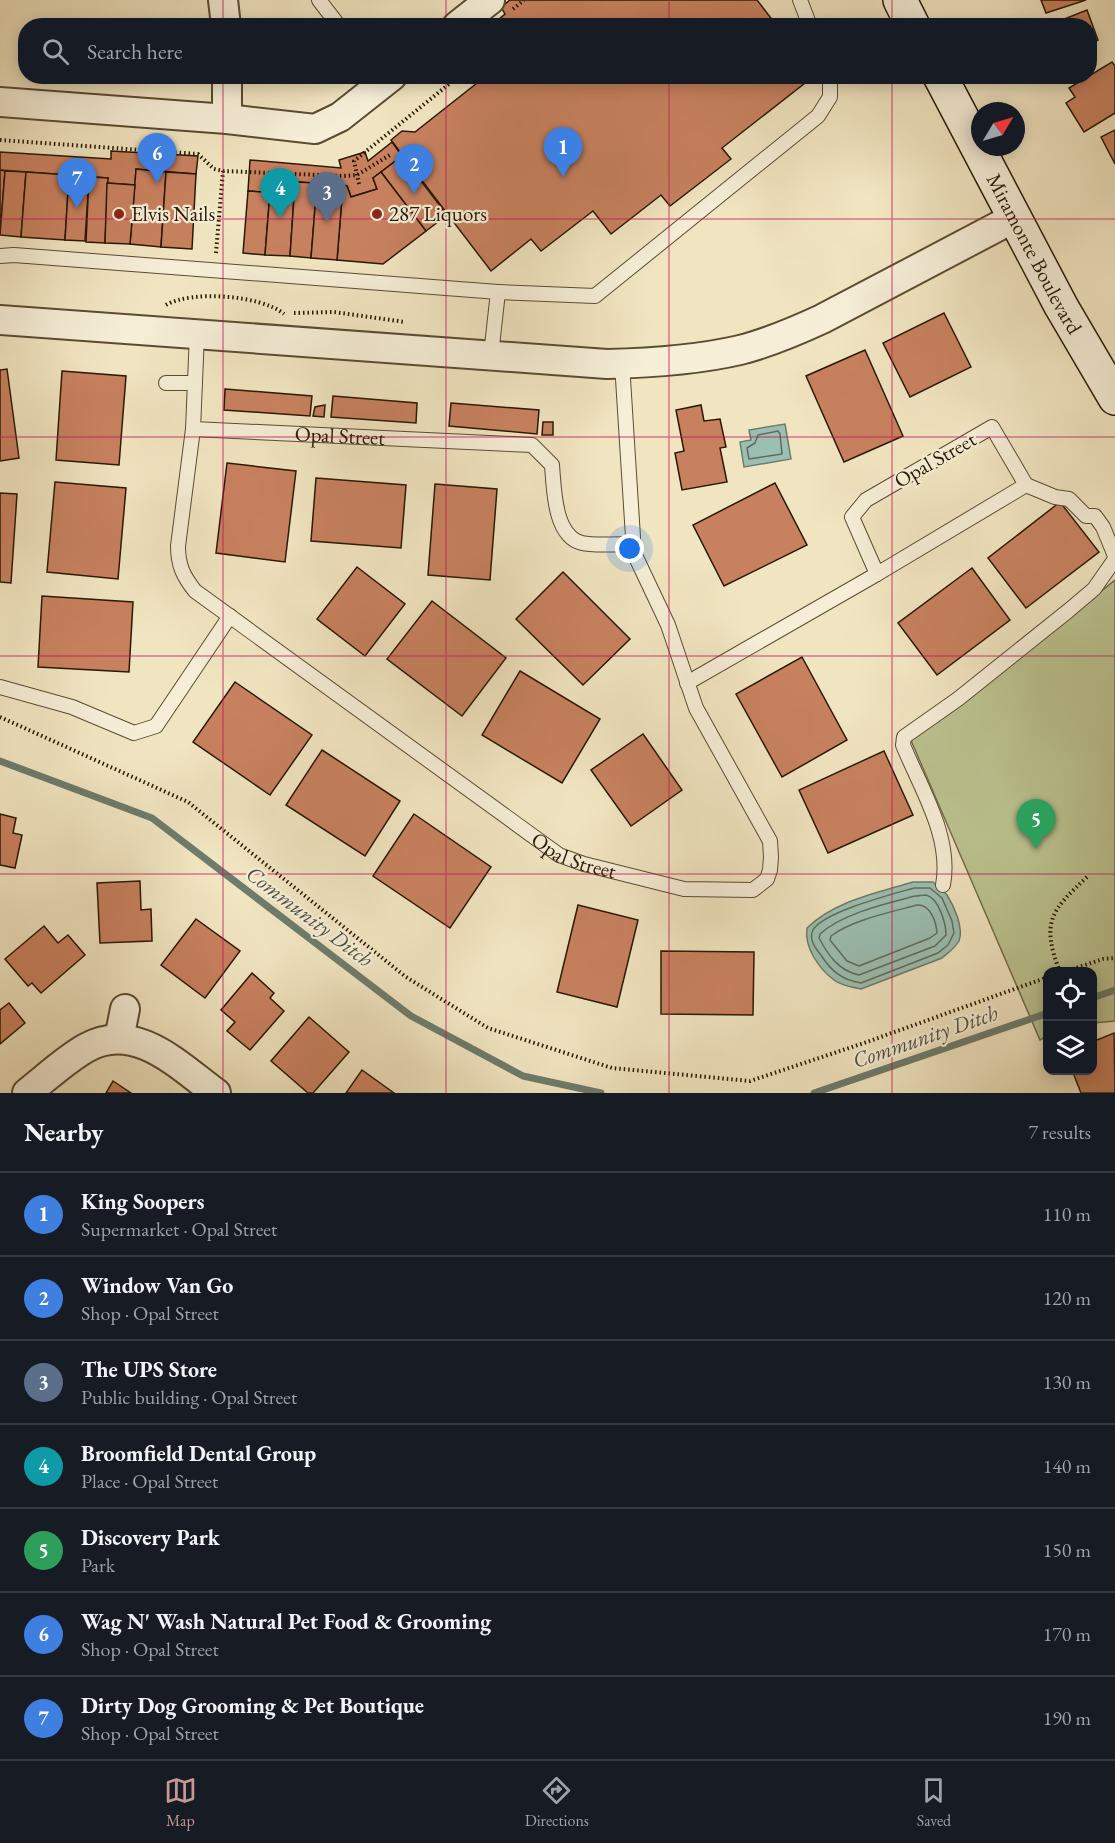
<!DOCTYPE html>
<html lang="en">
<head>
<meta charset="utf-8">
<style>
  :root { --surface:#171b24; --page:#242831; --text:#f1f3f6; --muted:#9ea1a6; --line:#363941; --accent:#c59692 }
  body { margin:0; font-family:"EB Garamond",serif; background:var(--page); color:var(--text) }
  .controls { position:absolute; right:18px; bottom:18px; display:grid; overflow:hidden; border-radius:12px; box-shadow:0 3px 15px #0003 }
  .controls button { width:54px; height:54px; display:grid; place-items:center; padding:0; border:0; border-bottom:2px solid var(--line); background:var(--surface); color:var(--text); font:30px sans-serif }
  .compass { position:absolute; left:971px; top:102px; width:54px; height:54px; border-radius:50%; background:var(--surface); box-shadow:0 3px 15px #0003; rotate:52deg }
  .you { position:absolute; left:630px; top:549px; width:21px; height:21px; margin:-15px; border:4px solid #fff; border-radius:50%; background:#1a73e8; box-shadow:0 0 0 9px #1a73e833 }
  .badge { display:grid; place-items:center; width:39px; height:39px; border-radius:50%; background:var(--accent); color:#fff; font-size:20px; font-weight:700 }
  .pin { position:absolute; translate:-50% -50px; filter:drop-shadow(0 2px 3px #0008) }
  .pin::after { content:''; position:absolute; top:32px; width:21px; height:18px; background:inherit; clip-path:polygon(0 0,100% 0,50% 100%) }
  .list { margin:0; padding:0; list-style:none }
  h2 { display:flex; justify-content:space-between; align-items:center; height:78px; margin:0; padding:0 24px; font-size:26px }
  h2 small { font-size:20px; font-weight:400; color:var(--muted) }
  .list li { display:grid; grid-template-columns:39px 1fr auto; gap:18px; align-items:center; box-sizing:border-box; height:84px; padding:0 24px; border-top:2px solid var(--line) }
  .list b { display:block; font-size:22px; white-space:nowrap }
  .list p { margin:0; font-size:20px; white-space:nowrap; color:var(--muted) }
  .list em { font-size:20px; font-style:normal; color:var(--muted) }
  .icon { flex:none; width:33px; height:33px; fill:none; stroke:currentColor; stroke-width:2; stroke-linecap:round; stroke-linejoin:round }
  .map { position:relative; flex:none; width:1115px; height:1093px; overflow:hidden }
  .search { position:absolute; background:var(--surface); box-shadow:0 3px 15px #0003; left:18px; right:18px; top:18px; height:66px; display:flex; align-items:center; gap:15px; box-sizing:border-box; padding:0 21px; border-radius:24px; color:var(--muted); font-size:22px }
  .sheet { height:666px; background:var(--surface) }
  nav { display:flex; justify-content:space-around; align-items:center; box-sizing:border-box; height:84px; border-top:2px solid var(--line); background:var(--surface); font-size:16px; color:var(--muted) }
  nav a { display:grid; justify-items:center; gap:3px }
  nav .on { color:var(--accent) }
  .map>svg:first-child { display:block }
  .green { fill:#bcc491; stroke:#726e4a; stroke-width:1.5 }
  .water { fill:#9bbfb3; stroke:#6d7c6c; stroke-width:1.5 }
  .lines { fill:none; stroke-linecap:round; stroke-linejoin:round }
  .shore { stroke:#626c5a; stroke-width:1.5 }
  .stream { stroke:#6d7c6c; stroke-width:7 }
  .building { fill:#c8815f; stroke:#291802; stroke-width:1.5 }
  .lane-casing { stroke:#5b4b32; stroke-width:16 }
  .street-casing { stroke:#5b4b32; stroke-width:32 }
  .secondary-casing { stroke:#291802; stroke-width:36 }
  .path { stroke:#291802; stroke-width:4; stroke-dasharray:1.5 3; stroke-linecap:butt }
  .lane { stroke:#f6eed7; stroke-width:14 }
  .street { stroke:#f6eed7; stroke-width:28 }
  .secondary { stroke:#f6eed7; stroke-width:33 }
  .grid { fill:none; stroke:#c2185b; stroke-width:1.5; stroke-opacity:0.55 }
  .poi-dot { fill:#8f2418; stroke:#f6eed7; stroke-width:2 }
  .labels { text-anchor:middle; stroke-width:4.5; stroke-linejoin:round; paint-order:stroke }
  .poi-label { font-size:21px; fill:#291802; stroke:#f6eed7; text-anchor:start }
  .street-label { font-size:21px; fill:#291802; stroke:#f6eed7 }
  .water-label { font-size:22px; font-style:italic; fill:#515240; stroke:#f6eed7 }
</style>
</head>
<body>
<div class="map">
<svg width="1115" height="1093" viewBox="0 0 1115 1093">
  <rect width="100%" height="100%" fill="#f1e5c1"/>
  <filter id="stains"><feTurbulence type="fractalNoise" baseFrequency=".00333" numOctaves="4"/><feColorMatrix values="0 0 0 0 .2 0 0 0 0 .09 0 0 0 0 .02 0 0 0 .5 -.17"/></filter>
  <radialGradient id="worn" r=".72"><stop offset=".6" stop-color="#630" stop-opacity="0"/><stop offset="1" stop-color="#630" stop-opacity=".3"/></radialGradient>
  <path class="green" d="M1115,580V1021L1093,1023L1092,972H1048L1047,1036L1040,1040L910,738L983,687Z"/>
  <g class="water">
    <path d="M785,424L791,459L744,467L740,442L751,440L749,430Z"/>
    <path d="M913,882H933C937,886 943,890 947,895C954,906 964,928 959,941C955,948 948,953 942,958L861,989C852,987 842,986 834,980C819,969 804,947 807,928C835,901 876,893 913,882Z"/>
  </g>
  <g class="lines">
    <g class="shore">
      <path d="M778,431L780,434L782,454L749,459L747,448L755,443L758,435Z"/>
      <path d="M914,888H930L942,898L952,921L954,933L948,945L938,953L861,983C842,980 831,971 821,955C816,949 808,939 813,930C823,912 893,894 914,888Z"/>
      <path d="M915,896C919,896 922,895 926,895C939,898 946,924 946,935L935,946L859,975C839,971 828,955 819,938L820,934C843,913 886,904 915,896Z"/>
      <path d="M917,905C930,904 936,921 937,933L930,938L859,966L847,961L830,940L831,936C852,920 891,912 917,905Z"/>
    </g>
    <g class="stream">
      <path d="M0,761L152,818L411,1016L523,1076L601,1093"/>
      <path d="M1092,998L1115,990"/>
      <path d="M814,1093L1048,1013"/>
    </g>
  </g>
  <g class="building">
    <path d="M510,0H757L777,26H491L505,14L501,7Z"/>
    <path d="M1041,0H1086L1046,13Z"/>
    <path d="M1087,10L1098,40L1090,43V26H1047Z"/>
    <path d="M1112,62L1115,66V113L1084,132L1066,103L1075,97L1069,88Z"/>
    <path d="M486,76H814L722,148L731,159L670,206L661,195L611,234L593,211L541,251L531,239L491,271L391,140L402,131L415,132Z"/>
    <path d="M1115,130V164L1101,137Z"/>
    <path d="M392,142L402,156L373,178L377,189L351,197L347,186L264,179L263,192L248,191L250,160L341,168L339,160L365,152L368,161Z"/>
    <path d="M111,151L198,156L196,174L136,169L135,185L107,183L108,178L0,170V152L111,159Z"/>
    <path d="M402,156L447,215L426,231L381,172Z"/>
    <path d="M136,169L166,172L161,247L130,244Z"/>
    <path d="M0,170L5,171L0,235Z"/>
    <path d="M5,171L26,172L21,237L0,235Z"/>
    <path d="M26,172L69,175L65,240L21,237Z"/>
    <path d="M166,172L196,174L192,249L161,247Z"/>
    <path d="M381,172L426,231L383,264L337,260L343,185L347,186L351,197L377,189L373,178Z"/>
    <path d="M69,175L89,177L85,241L65,240Z"/>
    <path d="M89,177L108,178L105,243L86,242Z"/>
    <path d="M264,179L271,180L265,255L243,253L248,191L263,192Z"/>
    <path d="M271,180L295,182L290,256L265,255Z"/>
    <path d="M295,182L317,183L311,258L290,256Z"/>
    <path d="M107,183L135,185L130,244L105,243Z"/>
    <path d="M317,183L343,185L337,260L311,258Z"/>
    <path d="M944,313L971,367L910,397L883,343Z"/>
    <path d="M865,350L903,436L844,462L806,376Z"/>
    <path d="M7,369L19,458L0,461V370Z"/>
    <path d="M62,371L126,376L119,465L56,460Z"/>
    <path d="M225,389L312,396L310,416L224,410Z"/>
    <path d="M333,396L417,403L416,423L331,417Z"/>
    <path d="M451,403L539,410L537,434L449,426Z"/>
    <path d="M325,405L324,417L313,416L315,407Z"/>
    <path d="M701,405L704,421L720,419L726,447L720,448L727,482L682,490L675,453L684,451L676,410Z"/>
    <path d="M543,422H553V435H542Z"/>
    <path d="M227,463L296,471L285,562L216,553Z"/>
    <path d="M316,478L406,485L401,548L311,541Z"/>
    <path d="M55,482L126,488L118,579L47,572Z"/>
    <path d="M775,483L807,545L724,586L693,525Z"/>
    <path d="M435,484L497,489L490,580L428,575Z"/>
    <path d="M0,493L17,494L11,583L0,582Z"/>
    <path d="M1060,502L1099,552L1026,608L988,558Z"/>
    <path d="M357,567L405,604L365,656L317,619Z"/>
    <path d="M972,568L1010,620L937,675L898,623Z"/>
    <path d="M563,572L630,639L583,685L516,619Z"/>
    <path d="M42,596L133,602L129,672L38,667Z"/>
    <path d="M432,601L506,658L462,716L387,659Z"/>
    <path d="M802,657L847,740L782,777L736,694Z"/>
    <path d="M520,671L600,719L562,783L482,735Z"/>
    <path d="M235,682L312,735L270,795L193,742Z"/>
    <path d="M643,734L682,790L631,826L591,770Z"/>
    <path d="M322,750L400,801L365,856L286,805Z"/>
    <path d="M884,751L913,815L828,853L799,790Z"/>
    <path d="M0,814L16,818L13,833L22,835L15,868L0,865Z"/>
    <path d="M414,814L491,867L450,928L373,876Z"/>
    <path d="M140,881L141,910L151,909L152,941L100,943L97,883Z"/>
    <path d="M578,905L638,920L617,1007L557,992Z"/>
    <path d="M196,919L240,951L205,998L161,965Z"/>
    <path d="M44,926L58,943L68,935L85,955L41,993L32,983L28,986L5,959Z"/>
    <path d="M661,951L754,952L753,1015L661,1014Z"/>
    <path d="M252,973L274,993L270,998L284,1011L250,1050L227,1031L235,1022L221,1010Z"/>
    <path d="M9,1003L25,1023L0,1044V1010Z"/>
    <path d="M309,1017L349,1052L313,1093H308L271,1061Z"/>
    <path d="M1114,1033L1115,1093H1081L1072,1070H1092V1042Z"/>
    <path d="M362,1070L394,1093H346Z"/>
    <path d="M113,1081L131,1093H106Z"/>
  </g>
  <g class="lines">
    <g class="lane-casing">
      <g id="lane">
        <path d="M319,0L339,26"/>
        <path d="M800,0L810,26"/>
        <path d="M0,256L14,255L498,292L491,355"/>
        <path d="M498,292L595,296L818,116L830,97V76"/>
        <path id="s1" d="M197,334L193,429L178,546C178,565 183,576 195,591L559,855L584,864L684,889L753,890L767,879L770,870L771,857L770,841L696,708L668,625L634,553L622,363"/>
        <path d="M166,383H195"/>
        <path d="M992,427L1026,485L877,574L852,517L866,500Z"/>
        <path id="s2" d="M193,429L532,445L552,465C554,489 554,536 582,543C593,546 621,544 633,544"/>
        <path d="M1026,485L1055,497L1069,499L1086,516H1095L1103,527L1115,556"/>
        <path d="M687,683L877,574"/>
        <path d="M0,687L72,707L134,733L156,726L230,616"/>
        <path d="M943,885C952,837 921,789 903,745L904,737L958,699L1068,611L1094,589L1115,559"/>
      </g>
    </g>
    <g class="street-casing">
      <g id="street">
        <path d="M223,0L226,26"/>
        <path d="M457,26L490,0"/>
        <path d="M0,102L227,119V76"/>
        <path d="M227,119L315,129L340,117L392,76"/>
        <path d="M0,320L607,364C652,363 697,360 740,350C768,343 796,331 822,319L1014,218"/>
        <path d="M119,1039L125,1009"/>
        <path d="M27,1093C46,1078 65,1060 86,1048C135,1020 179,1066 216,1093"/>
      </g>
    </g>
    <g class="secondary-casing">
      <g id="secondary">
        <path d="M900,0L913,26"/>
        <path id="s3" d="M940,76L1061,306L1115,398"/>
      </g>
    </g>
    <g class="path">
      <path d="M513,9L524,0"/>
      <path d="M0,140L198,154L214,169L223,171L344,176L357,175L390,155"/>
      <path d="M359,184L354,161L459,76"/>
      <path d="M216,253L223,171"/>
      <path d="M166,305C191,290 261,295 284,314"/>
      <path d="M294,313L334,312L405,322"/>
      <path d="M0,717L188,802L406,977L488,1028L612,1068L750,1081L864,1043L1048,977"/>
      <path d="M1060,972C1040,921 1052,910 1088,876"/>
      <path d="M1064,972L1103,959L1115,958"/>
    </g>
    <use href="#lane" class="lane"/>
    <use href="#street" class="street"/>
    <use href="#secondary" class="secondary"/>
  </g>
  <path class="grid" d="M223,0V26M446,0V26M669,0V26M892,0V26M223,76V1093M446,76V1093M669,76V1093M892,76V1093M0,219H1115M0,437H1115M0,656H1115M0,874H1115"/>
  <g class="poi-dot">
    <circle cx="119" cy="214" r="6"/>
    <circle cx="377" cy="214" r="6"/>
  </g>
  <g class="labels">
    <g class="poi-label">
      <text x="131" y="221">Elvis Nails</text>
      <text x="389" y="221">287 Liquors</text>
    </g>
    <g class="street-label">
      <text dy="7" stroke="none"><textPath href="#s3" startOffset="201">Miramonte Boulevard</textPath></text>
      <text dy="7" stroke="none"><textPath href="#s2" startOffset="147">Opal Street</textPath></text>
      <text transform="translate(935 460) rotate(-30)" y="7">Opal Street</text>
      <text dy="7" stroke="none"><textPath href="#s1" startOffset="726">Opal Street</textPath></text>
    </g>
    <g class="water-label">
      <text transform="translate(310 916) rotate(37)" y="8">Community Ditch</text>
      <text transform="translate(925 1036) rotate(-19)" y="8">Community Ditch</text>
    </g>
  </g>
  <rect width="100%" height="100%" filter="url(#stains)"/>
  <rect width="100%" height="100%" fill="url(#worn)"/>
</svg>
<div class="controls">
<button><svg class="icon" aria-label="locate" viewBox="0 0 24 24"><circle cx="12" cy="12" r="6"/><path d="M12 2v4M12 18v4M2 12h4M18 12h4"/></svg></button>
<button><svg class="icon" aria-label="layers" viewBox="0 0 24 24"><path d="M12 4l9 5-9 5-9-5zM3 14l9 5 9-5"/></svg></button>
</div>
<svg class="compass" viewBox="-18 -18 36 36"><path d="M0-13l5 13h-10z" fill="#e53935"/><path d="M0 13l5-13h-10z" fill="#9ea1a6"/></svg>
<div class="you"></div>
<div class="pin badge" style="left:563px;top:177px;background:#3f7fe0">1</div>
<div class="pin badge" style="left:414px;top:194px;background:#3f7fe0">2</div>
<div class="pin badge" style="left:327px;top:222px;background:#5c6f8a">3</div>
<div class="pin badge" style="left:280px;top:218px;background:#0f9aa8">4</div>
<div class="pin badge" style="left:1036px;top:849px;background:#2e9e5b">5</div>
<div class="pin badge" style="left:157px;top:183px;background:#3f7fe0">6</div>
<div class="pin badge" style="left:77px;top:208px;background:#3f7fe0">7</div>
<div class="search"><svg class="icon" aria-label="search" viewBox="0 0 24 24"><circle cx="10" cy="10" r="6"/><path d="M15 15l6 6"/></svg>Search here</div>
</div>
<section class="sheet">
<h2>Nearby<small>7 results</small></h2>
<ul class="list">
<li><span class="badge" style="background:#3f7fe0">1</span><div><b>King Soopers</b><p>Supermarket · Opal Street</p></div><em>110 m</em></li>
<li><span class="badge" style="background:#3f7fe0">2</span><div><b>Window Van Go</b><p>Shop · Opal Street</p></div><em>120 m</em></li>
<li><span class="badge" style="background:#5c6f8a">3</span><div><b>The UPS Store</b><p>Public building · Opal Street</p></div><em>130 m</em></li>
<li><span class="badge" style="background:#0f9aa8">4</span><div><b>Broomfield Dental Group</b><p>Place · Opal Street</p></div><em>140 m</em></li>
<li><span class="badge" style="background:#2e9e5b">5</span><div><b>Discovery Park</b><p>Park</p></div><em>150 m</em></li>
<li><span class="badge" style="background:#3f7fe0">6</span><div><b>Wag N' Wash Natural Pet Food &amp; Grooming</b><p>Shop · Opal Street</p></div><em>170 m</em></li>
<li><span class="badge" style="background:#3f7fe0">7</span><div><b>Dirty Dog Grooming &amp; Pet Boutique</b><p>Shop · Opal Street</p></div><em>190 m</em></li>
</ul>
</section>
<nav>
<a class="on"><svg class="icon" aria-label="map" viewBox="0 0 24 24"><path d="M3 6l6-2 6 2 6-2v14l-6 2-6-2-6 2zM9 4v14M15 6v14"/></svg>Map</a>
<a><svg class="icon" aria-label="directions" viewBox="0 0 24 24"><path d="M12 3l9 9-9 9-9-9zM9 14v-3h6M13 9l2 2-2 2"/></svg>Directions</a>
<a><svg class="icon" aria-label="saved" viewBox="0 0 24 24"><path d="M7 4h10v16l-5-4-5 4z"/></svg>Saved</a>
</nav>
</body>
</html>
